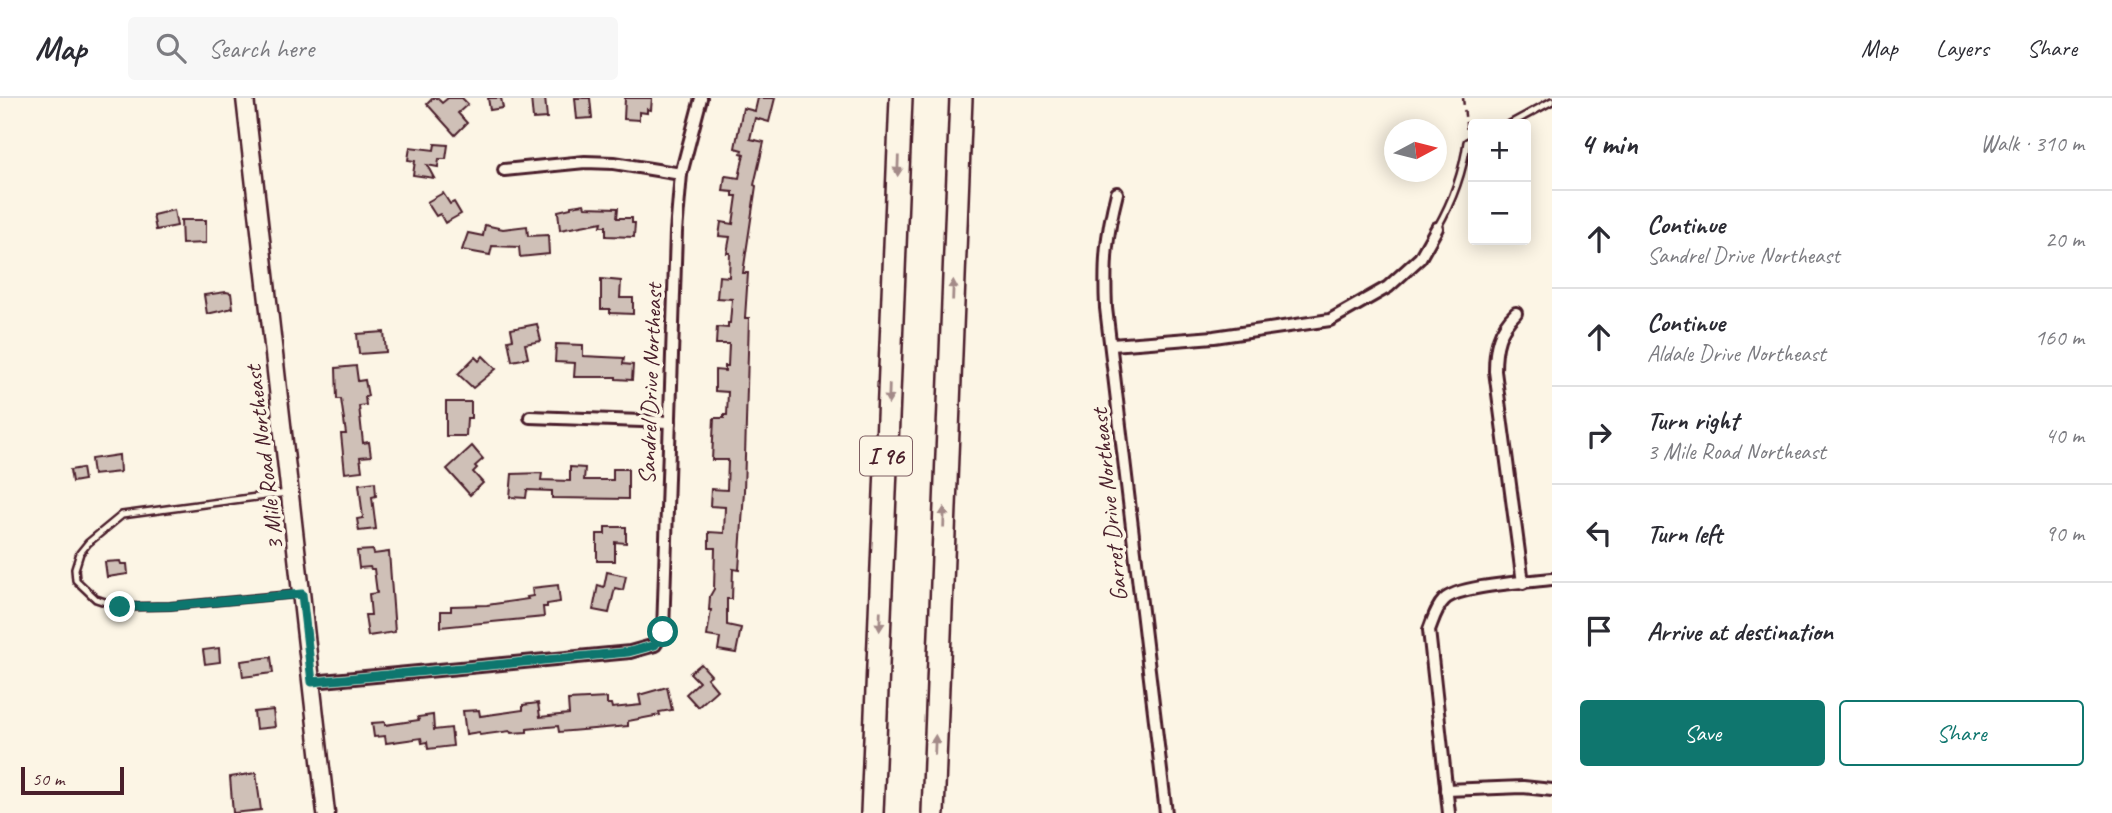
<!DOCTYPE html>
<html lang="en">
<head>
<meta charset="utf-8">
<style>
  :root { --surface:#fff; --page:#f7f7f7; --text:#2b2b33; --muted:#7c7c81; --line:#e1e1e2; --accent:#0f766e }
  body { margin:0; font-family:Caveat,sans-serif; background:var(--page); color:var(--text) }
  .controls { position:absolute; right:21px; top:21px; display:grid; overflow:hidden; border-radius:7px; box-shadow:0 4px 18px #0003 }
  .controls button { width:63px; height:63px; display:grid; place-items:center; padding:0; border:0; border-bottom:2px solid var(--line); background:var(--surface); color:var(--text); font:35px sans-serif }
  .compass { position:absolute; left:1384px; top:21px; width:63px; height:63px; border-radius:50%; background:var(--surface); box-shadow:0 4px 18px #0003; rotate:83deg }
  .scale { position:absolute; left:21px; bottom:18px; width:103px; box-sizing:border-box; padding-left:7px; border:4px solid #4a1f2b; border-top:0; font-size:19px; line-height:24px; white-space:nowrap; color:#4a1f2b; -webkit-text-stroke:5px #fcf5e5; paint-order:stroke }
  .stop { position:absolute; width:21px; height:21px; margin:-16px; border:5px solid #0f766e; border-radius:50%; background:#fff }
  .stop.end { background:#0f766e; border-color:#fff; box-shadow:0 2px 7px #0008 }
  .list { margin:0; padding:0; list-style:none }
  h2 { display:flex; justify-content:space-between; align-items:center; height:91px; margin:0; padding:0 28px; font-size:30px }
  h2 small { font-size:23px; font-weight:400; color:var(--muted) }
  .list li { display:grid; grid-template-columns:46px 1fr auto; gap:21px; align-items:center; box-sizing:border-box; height:98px; padding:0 28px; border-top:2px solid var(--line) }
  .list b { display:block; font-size:26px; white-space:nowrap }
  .list p { margin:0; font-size:23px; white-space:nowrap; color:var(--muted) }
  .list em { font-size:23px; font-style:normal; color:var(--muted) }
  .actions { display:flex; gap:14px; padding:21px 28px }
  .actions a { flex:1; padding:16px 0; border:2px solid var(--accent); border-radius:7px; text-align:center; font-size:24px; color:var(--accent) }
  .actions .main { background:var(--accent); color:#fff }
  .icon { flex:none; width:38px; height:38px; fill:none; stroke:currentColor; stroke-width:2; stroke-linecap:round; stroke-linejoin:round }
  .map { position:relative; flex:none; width:1552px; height:715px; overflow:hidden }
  header { display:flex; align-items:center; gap:42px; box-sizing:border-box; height:98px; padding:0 35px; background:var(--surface); border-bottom:2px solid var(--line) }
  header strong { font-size:33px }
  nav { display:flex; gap:38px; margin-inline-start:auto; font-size:24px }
  .search { width:490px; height:63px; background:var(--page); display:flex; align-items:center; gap:18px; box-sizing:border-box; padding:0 24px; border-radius:7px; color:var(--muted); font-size:26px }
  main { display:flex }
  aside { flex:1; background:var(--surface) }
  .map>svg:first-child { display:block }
  .building { fill:#cfc0b7; stroke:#4a1f2b; stroke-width:2 }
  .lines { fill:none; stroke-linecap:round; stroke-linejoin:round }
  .lane-casing { stroke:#4a1f2b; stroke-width:10 }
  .street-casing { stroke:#4a1f2b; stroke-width:16 }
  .secondary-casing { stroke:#4a1f2b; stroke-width:21 }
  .highway-casing { stroke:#4a1f2b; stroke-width:26 }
  .path { stroke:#4a1f2b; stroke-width:2.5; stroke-dasharray:7 5; stroke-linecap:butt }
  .lane { stroke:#fcf5e5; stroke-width:5 }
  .street { stroke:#fcf5e5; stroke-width:10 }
  .secondary { stroke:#fcf5e5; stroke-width:16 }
  .highway { stroke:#fcf5e5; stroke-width:21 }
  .oneway { fill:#a38a88 }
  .route { stroke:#0f766e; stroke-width:9 }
  .labels { text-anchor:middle; stroke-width:7; stroke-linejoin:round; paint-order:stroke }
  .shield { fill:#fcf5e5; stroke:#7f5f63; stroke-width:2 }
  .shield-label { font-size:23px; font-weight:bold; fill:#4a1f2b }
  .street-label { font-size:24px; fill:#4a1f2b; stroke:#fcf5e5 }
</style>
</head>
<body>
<header>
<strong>Map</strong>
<div class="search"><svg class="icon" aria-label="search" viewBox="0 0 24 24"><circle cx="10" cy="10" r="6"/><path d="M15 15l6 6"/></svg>Search here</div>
<nav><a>Map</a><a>Layers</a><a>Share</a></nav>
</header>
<main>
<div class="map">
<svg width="1552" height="715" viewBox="0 0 1552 715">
  <rect width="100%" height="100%" fill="#fcf5e5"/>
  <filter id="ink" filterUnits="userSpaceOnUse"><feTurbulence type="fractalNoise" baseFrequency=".0143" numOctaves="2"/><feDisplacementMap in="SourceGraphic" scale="14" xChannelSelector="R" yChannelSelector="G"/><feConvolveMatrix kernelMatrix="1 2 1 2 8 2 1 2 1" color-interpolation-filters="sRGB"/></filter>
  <g filter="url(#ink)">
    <g class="building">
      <path d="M433,0H437L442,5L448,0H462L468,6L458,15L467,25L455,37L427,6Z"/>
      <path d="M488,0H501L503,10L490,12Z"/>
      <path d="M531,0H545L547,20L533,21Z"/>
      <path d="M575,0H590L592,20L577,21Z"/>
      <path d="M625,0H652L651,12L647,11V15L639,14V22L624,21Z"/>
      <path d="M758,0H775L769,24L755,20L750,41L764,44L754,87L756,88L743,175H748L745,220H749L744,393L739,472L733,471L732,501H727V527L741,530L736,555L718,552L720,540L707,538L711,512H709L710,498L714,491L715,450H709V434L724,435L725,409L710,408L711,391L727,392L728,362H712L714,320H724V317H727L728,294L715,293V272L725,273V268H728L729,246H716L717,229L728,230V225H730L732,201L717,200L719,178L729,179L730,155H727L730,139L719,138L721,124L733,126L737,98H733V94L723,93L725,78L739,80L744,56L741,55L742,52L735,50L743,10L755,13Z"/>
      <path d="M435,46L448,47L446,61H439L438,69L427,67L434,80L413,77L415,63L408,62L410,49L434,52Z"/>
      <path d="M443,95L450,106L454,104L461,116L445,125L440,116L436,118L427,104Z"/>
      <path d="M584,106L585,109L618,110L617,120H632V125H635L634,139L606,138V128H601L602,124L560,132L558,113L571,110V108Z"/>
      <path d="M174,112L177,128L156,132L153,117Z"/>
      <path d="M181,122H206V145L182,146Z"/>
      <path d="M485,127L503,131L527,128L528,138L548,137L549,156L520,159L519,149L492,148L490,157L462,152L468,135L483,138Z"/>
      <path d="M601,181L621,183L620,200H633V216L610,215V211H601Z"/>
      <path d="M226,194L231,195L233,210L207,216L204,197Z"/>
      <path d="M537,226L541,243L525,246L528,260L512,263L508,242L513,241L511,231Z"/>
      <path d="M384,234L386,254L359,256L357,236Z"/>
      <path d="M556,246L583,247V258L624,260L623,266L633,267L632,282L616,281V279H574L575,265L555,264Z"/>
      <path d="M483,258L496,271L473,290L458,276L475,259L479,263Z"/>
      <path d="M356,268L358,283L365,282L368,298L365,299L366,307L359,308L363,345L369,344L371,358L360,359L362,373L345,375L341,336H346L341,301H337L336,270Z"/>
      <path d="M446,304H471V320H467L466,338H446Z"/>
      <path d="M472,348L483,361L475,368L477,370L473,374L483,385L470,397L447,371Z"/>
      <path d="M119,357L120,374L93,377L91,361Z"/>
      <path d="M570,369L585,370L584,382H613V371H628V401L552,400V393L527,392L526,400L510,399L512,376L542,375L541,382L570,383Z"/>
      <path d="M82,370L84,382L72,384L70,372Z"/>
      <path d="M375,384L376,398L372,399L376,431L359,433L357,421L363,420L359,386Z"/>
      <path d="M605,429H626V445L615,444V463H597V436H605Z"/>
      <path d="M373,452L374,456L389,454L395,534L368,538L365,517H371L369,496L377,495L374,471H371L370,469L359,470L357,453Z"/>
      <path d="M120,463L121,466H127L128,476L107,479L105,464Z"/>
      <path d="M607,474L626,478L623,492L615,490L609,515L593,512L598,487L604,489Z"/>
      <path d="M558,487L560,504L547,506V509H543L544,519L441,529V513H451V508L487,507L528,501L527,499L533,498L532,490Z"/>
      <path d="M219,550L220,564L205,566L203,552Z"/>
      <path d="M271,559L273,575L243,579L241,563Z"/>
      <path d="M701,566L711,577L707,580L717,592L698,609L686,596L699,584L690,575Z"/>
      <path d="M667,589L672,612L659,614L660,617L628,623V628L559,634L558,628L527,631V634L511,635L510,633L480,637L479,634L466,636L463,613L479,612L480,618L523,612V607L538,605L540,619L569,616L568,602L607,600V606H611L612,610L641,607L639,597Z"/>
      <path d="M273,612L275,629L256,631L254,614Z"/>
      <path d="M433,617L434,632L451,630L453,648L428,651L427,644L422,645L421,640L386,645L385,638L374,639L372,625L385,624V627L419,622L418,619Z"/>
      <path d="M256,675L261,712L233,715L230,679Z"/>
    </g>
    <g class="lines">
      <g class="lane-casing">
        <g id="lane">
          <path d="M1510,26L1552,3"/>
          <path d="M1437,130C1453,102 1463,75 1467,44L1473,41"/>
          <path d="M287,395L122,417L88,445L80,455L75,471L76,482L96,501L120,509L170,508L298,496"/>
        </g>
      </g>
      <g class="street-casing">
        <g id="street">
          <path d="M504,72L585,64L614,65L681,76"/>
          <path d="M1117,95C1106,138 1104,165 1106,210L1166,715"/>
          <path d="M1516,215C1499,231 1495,249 1495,273L1523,485"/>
          <path d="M1112,247L1214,239L1330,222L1388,189L1420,160L1437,130"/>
          <path d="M530,319L670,324"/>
          <path d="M312,584L630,554L655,547L663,534L676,134L681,76L701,0"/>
          <path d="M1446,692L1523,689L1552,692"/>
          <path d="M1449,715L1429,532C1433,522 1436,510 1444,502C1458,487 1529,484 1552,481"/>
        </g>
      </g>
      <g class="secondary-casing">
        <path id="secondary" d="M245,0L326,715"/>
      </g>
      <g class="highway-casing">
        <g id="highway">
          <path d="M872,715L901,0"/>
          <path d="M933,715L961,0"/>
        </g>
      </g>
      <path class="path" d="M1463,0L1467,35"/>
      <use href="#lane" class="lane"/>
      <use href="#street" class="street"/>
      <use href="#secondary" class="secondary"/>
      <use href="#highway" class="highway"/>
    </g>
    <defs><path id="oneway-solid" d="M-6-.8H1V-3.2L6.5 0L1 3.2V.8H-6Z" transform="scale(1.75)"/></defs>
    <g class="oneway">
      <use href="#oneway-solid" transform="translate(898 68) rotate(92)"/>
      <use href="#oneway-solid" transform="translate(953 192) rotate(-88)"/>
      <use href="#oneway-solid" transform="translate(889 296) rotate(92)"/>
      <use href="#oneway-solid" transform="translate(944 419) rotate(-88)"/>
      <use href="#oneway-solid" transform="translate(880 523) rotate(92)"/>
      <use href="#oneway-solid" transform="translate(935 647) rotate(-88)"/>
    </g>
  </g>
  <g class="lines" filter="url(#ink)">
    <path class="route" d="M120,509L170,508L302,496L312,584L629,554L655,547L663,534"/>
  </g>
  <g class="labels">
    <rect class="shield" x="860" y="338.5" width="52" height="39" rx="5"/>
    <g class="shield-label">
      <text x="886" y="366">I 96</text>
    </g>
    <g class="street-label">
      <text transform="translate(650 286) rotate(-88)" y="8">Sandrel Drive Northeast</text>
      <text transform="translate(264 360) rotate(-97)" y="8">3 Mile Road Northeast</text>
      <text transform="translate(1109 407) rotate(-96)" y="8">Garret Drive Northeast</text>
    </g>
  </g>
</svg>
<div class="controls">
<button>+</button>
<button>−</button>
</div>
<svg class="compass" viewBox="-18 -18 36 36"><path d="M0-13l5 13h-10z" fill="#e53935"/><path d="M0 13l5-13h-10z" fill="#7c7c81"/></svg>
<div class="scale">50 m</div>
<div class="stop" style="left:663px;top:534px"></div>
<div class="stop end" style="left:120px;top:509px"></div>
</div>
<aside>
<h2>4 min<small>Walk · 310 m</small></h2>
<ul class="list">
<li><svg class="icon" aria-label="ahead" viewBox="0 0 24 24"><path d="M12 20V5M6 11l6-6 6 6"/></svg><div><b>Continue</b><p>Sandrel Drive Northeast</p></div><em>20 m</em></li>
<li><svg class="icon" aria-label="ahead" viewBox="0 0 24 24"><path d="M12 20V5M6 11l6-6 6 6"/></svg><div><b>Continue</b><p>Aldale Drive Northeast</p></div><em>160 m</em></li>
<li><svg class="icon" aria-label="right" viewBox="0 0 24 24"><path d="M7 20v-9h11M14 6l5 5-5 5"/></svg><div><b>Turn right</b><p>3 Mile Road Northeast</p></div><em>40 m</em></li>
<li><svg class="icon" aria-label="left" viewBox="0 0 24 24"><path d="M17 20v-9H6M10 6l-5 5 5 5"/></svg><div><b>Turn left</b></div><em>90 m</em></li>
<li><svg class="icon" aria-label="arrive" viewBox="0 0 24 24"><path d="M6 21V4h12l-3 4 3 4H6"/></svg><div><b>Arrive at destination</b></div></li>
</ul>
<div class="actions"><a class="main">Save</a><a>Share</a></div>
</aside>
</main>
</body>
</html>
